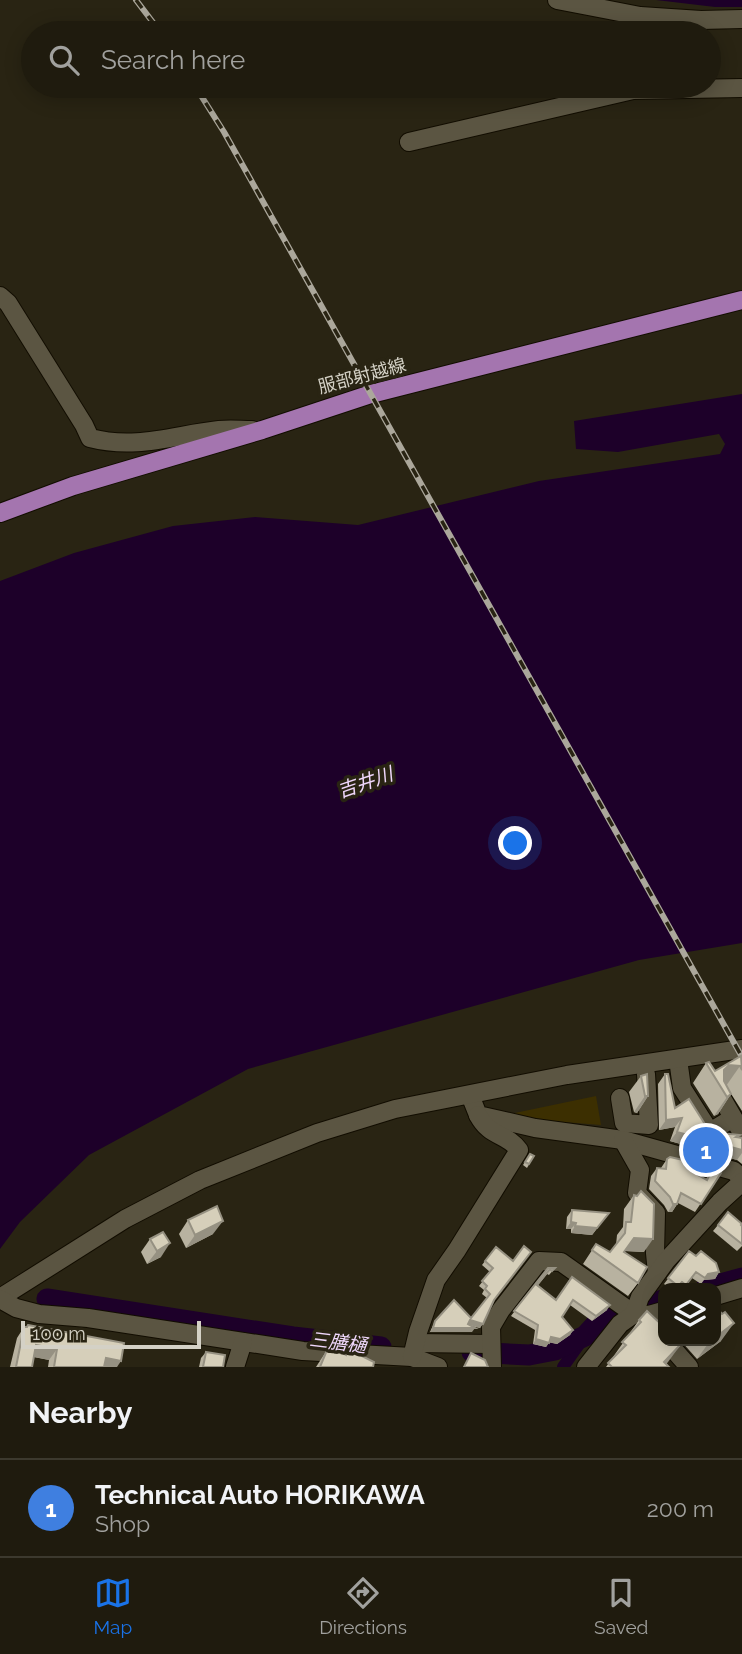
<!DOCTYPE html>
<html lang="en">
<head>
<meta charset="utf-8">
<style>
  :root { --surface:#1f1b0e; --page:#272417; --text:#f1f3f6; --muted:#a1a19e; --line:#3c392e; --accent:#1a73e8 }
  body { margin:0; font-family:Raleway,"Noto Sans JP",sans-serif; background:var(--page); color:var(--text) }
  .controls { position:absolute; right:21px; bottom:21px; display:grid; overflow:hidden; border-radius:14px; box-shadow:0 4px 18px #0003 }
  .controls button { width:63px; height:63px; display:grid; place-items:center; padding:0; border:0; border-bottom:2px solid var(--line); background:var(--surface); color:var(--text); font:35px sans-serif }
  .scale { position:absolute; left:21px; bottom:18px; width:180px; box-sizing:border-box; padding-left:7px; border:4px solid #d4d1c6; border-top:0; font-size:19px; line-height:24px; white-space:nowrap; color:#d4d1c6; -webkit-text-stroke:5px #292413; paint-order:stroke }
  .you { position:absolute; left:516px; top:844px; width:24px; height:24px; margin:-18px; border:5px solid #fff; border-radius:50%; background:#1a73e8; box-shadow:0 0 0 10px #1a73e833 }
  .badge { display:grid; place-items:center; width:46px; height:46px; border-radius:50%; background:var(--accent); color:#fff; font-size:23px; font-weight:700 }
  .pin { position:absolute; translate:-50% -50%; border:4px solid #fff; box-shadow:0 2px 7px #0006 }
  .list { margin:0; padding:0; list-style:none }
  h2 { display:flex; justify-content:space-between; align-items:center; height:91px; margin:0; padding:0 28px; font-size:30px }
  h2 small { font-size:23px; font-weight:400; color:var(--muted) }
  .list li { display:grid; grid-template-columns:46px 1fr auto; gap:21px; align-items:center; box-sizing:border-box; height:98px; padding:0 28px; border-top:2px solid var(--line) }
  .list b { display:block; font-size:26px; white-space:nowrap }
  .list p { margin:0; font-size:23px; white-space:nowrap; color:var(--muted) }
  .list em { font-size:23px; font-style:normal; color:var(--muted) }
  .icon { flex:none; width:38px; height:38px; fill:none; stroke:currentColor; stroke-width:2; stroke-linecap:round; stroke-linejoin:round }
  .map { position:relative; flex:none; width:742px; height:1367px; overflow:hidden }
  .search { position:absolute; background:var(--surface); box-shadow:0 4px 18px #0003; left:21px; right:21px; top:21px; height:77px; display:flex; align-items:center; gap:18px; box-sizing:border-box; padding:0 24px; border-radius:38px; color:var(--muted); font-size:26px }
  .sheet { height:189px; background:var(--surface) }
  nav { display:flex; justify-content:space-around; align-items:center; box-sizing:border-box; height:98px; border-top:2px solid var(--line); background:var(--surface); font-size:19px; color:var(--muted) }
  nav a { display:grid; justify-items:center; gap:4px }
  nav .on { color:var(--accent) }
  .map>svg:first-child { display:block }
  .green { fill:#3c2f01 }
  .water { fill:#1d0029 }
  .lines { fill:none; stroke-linecap:round; stroke-linejoin:round }
  .canal { stroke:#1d0029; stroke-width:12 }
  .river { stroke:#1d0029; stroke-width:21 }
  .minor-casing { stroke:#120d01; stroke-width:20 }
  .major-casing { stroke:#120d01; stroke-width:20 }
  .minor { stroke:#5b5542; stroke-width:18 }
  .major { stroke:#a475af; stroke-width:18 }
  .rail-casing { stroke:#aba79b; stroke-width:6 }
  .rail { stroke:#292413; stroke-width:3.5; stroke-dasharray:10; stroke-linecap:butt }
  .wall { fill:#b8b2a0 }
  .shaded-wall { fill:#969182 }
  .building { fill:#d6cfba; stroke:#969182; stroke-width:2 }
  .labels { text-anchor:middle; stroke-width:7; stroke-linejoin:round; paint-order:stroke }
  .street-label { font-size:18px; fill:#d4d1c6; stroke:#292413 }
  .water-label { font-size:19px; font-style:italic; fill:#efd7fb; stroke:#292413 }
</style>
</head>
<body>
<div class="map">
<svg width="742" height="1367" viewBox="0 0 742 1367">
  <rect width="100%" height="100%" fill="#292413"/>
  <path class="green" d="M596,1096L601,1125L527,1119L510,1114Z"/>
  <g class="water">
    <path d="M656,0H742V7H715Z"/>
    <path d="M742,394V943L639,960L248,1069L89,1155L20,1222L0,1249V581L74,553L173,526L255,517L358,525L539,481L720,454L725,444L719,434L618,452L576,449L574,421Z"/>
  </g>
  <g class="lines">
    <path class="canal" d="M563,1367L585,1336"/>
    <g class="river">
      <path d="M706,1288L742,1278"/>
      <path d="M47,1299L293,1337L381,1347"/>
      <path d="M657,1302L663,1300"/>
      <path d="M472,1352L529,1355L555,1350L585,1336L596,1324L621,1312"/>
    </g>
    <g class="minor-casing">
      <g id="minor">
        <path d="M557,0L640,16L701,20L742,19"/>
        <path d="M409,142L633,90L742,88"/>
        <path d="M0,296L8,303L84,425L90,438C136,450 174,435 219,430C230,429 241,430 252,430"/>
        <path d="M678,1059L682,1088L710,1132L733,1118"/>
        <path d="M470,1095L478,1115L535,1128L623,1140L734,1171L742,1179"/>
        <path d="M720,1095L742,1133"/>
        <path d="M620,1098L624,1123L649,1125L646,1074"/>
        <path d="M623,1140L640,1170L637,1193L656,1213L655,1253L657,1273"/>
        <path d="M716,1296L742,1288"/>
        <path d="M0,1298L125,1219L200,1180L317,1133L395,1109L567,1075L742,1049"/>
        <path d="M0,1299L16,1308L39,1314L88,1318L303,1351L412,1357L438,1367"/>
        <path d="M666,1341L689,1367"/>
        <path d="M416,1343L491,1344"/>
        <path d="M412,1357L418,1332L436,1280L457,1250L519,1150C507,1133 490,1138 478,1115"/>
        <path d="M235,1367L243,1342"/>
        <path d="M492,1367L491,1327L501,1310L539,1261L561,1262L634,1314L649,1315L663,1311"/>
        <path d="M586,1367L620,1324L634,1314L640,1297L666,1261L720,1202L742,1182"/>
      </g>
    </g>
    <g class="major-casing">
      <path id="major" d="M0,513L73,486L262,430L371,394L742,300"/>
    </g>
    <use href="#minor" class="minor"/>
    <use href="#major" class="major"/>
    <g class="rail-casing">
      <g id="rail">
        <path d="M136,0L161,33"/>
        <path d="M195,86L224,132L742,1057"/>
      </g>
    </g>
    <use href="#rail" class="rail"/>
  </g>
  <g class="wall">
    <path d="M742,1058V1111L728,1089L731,1094L718,1114L714,1116L693,1083L706,1063L715,1071Z"/>
    <path d="M665,1074L675,1108L710,1132L740,1135L738,1137L742,1138V1164L737,1160L670,1141L675,1127L659,1130L658,1084Z"/>
    <path d="M641,1076L648,1096L637,1113L634,1112L629,1092Z"/>
    <path d="M530,1154L534,1156L527,1168L523,1165Z"/>
    <path d="M667,1159L706,1179L713,1168L721,1173L695,1212L678,1203L672,1212H668L664,1205L649,1189L651,1176L657,1168H661Z"/>
    <path d="M634,1195L644,1252L625,1251L624,1252L638,1283L628,1296L583,1264L596,1244L610,1252L616,1245L617,1235L623,1227L624,1209Z"/>
    <path d="M572,1210L609,1213L592,1235L571,1233V1229H566L567,1217Z"/>
    <path d="M188,1220L213,1234L186,1248L179,1234Z"/>
    <path d="M718,1225H741L742,1226V1246L737,1251L713,1231Z"/>
    <path d="M150,1239L161,1257L147,1264L141,1252Z"/>
    <path d="M496,1247L494,1301L480,1328L471,1326L472,1332H430L435,1321L471,1318L487,1298L482,1294L484,1290L479,1286L490,1272L482,1265Z"/>
    <path d="M689,1251L719,1272L715,1279L704,1280L701,1284L692,1278L684,1288H669L664,1284Z"/>
    <path d="M548,1268H555L549,1275L547,1274L538,1285L556,1300L572,1277L607,1310L592,1321L570,1305L562,1317L573,1330L570,1335L557,1344L549,1342L546,1347L533,1344L535,1330L511,1316Z"/>
    <path d="M663,1318V1341L667,1364L669,1367H606L639,1320L660,1323Z"/>
    <path d="M28,1325L117,1367H48L49,1360L34,1357L32,1367H10L17,1338L24,1327H26Z"/>
    <path d="M681,1341H721L697,1359Z"/>
    <path d="M327,1350L345,1354L347,1351L373,1367H316Z"/>
    <path d="M206,1352L223,1367H199L201,1358Z"/>
  </g>
  <g class="shaded-wall">
    <path d="M729,1065L740,1066L726,1086L720,1085L724,1070Z"/>
    <path d="M731,1094L718,1114L714,1116L727,1097Z"/>
    <path d="M645,1096H648L637,1113L634,1112Z"/>
    <path d="M682,1118L675,1127L659,1130L666,1120Z"/>
    <path d="M677,1132L736,1137L740,1135L733,1145L742,1150V1153L737,1160L670,1141Z"/>
    <path d="M673,1204H677L672,1212H668Z"/>
    <path d="M609,1213L592,1235L571,1233L575,1226Z"/>
    <path d="M223,1221L213,1234L186,1248L195,1235Z"/>
    <path d="M571,1222L576,1223L571,1229H566Z"/>
    <path d="M634,1238L653,1239L644,1252L625,1251Z"/>
    <path d="M170,1243L161,1257L147,1264L157,1251Z"/>
    <path d="M719,1272L715,1279L704,1280L708,1274Z"/>
    <path d="M610,1305L607,1310L592,1321L596,1316Z"/>
    <path d="M470,1320L483,1324L480,1328L467,1324Z"/>
    <path d="M734,1323L721,1341L697,1359L710,1341H716V1337Z"/>
    <path d="M433,1328H475L472,1332H430Z"/>
    <path d="M573,1330L570,1335L557,1344L547,1342L551,1337Z"/>
    <path d="M536,1339L549,1343L546,1347L533,1344Z"/>
    <path d="M682,1343L668,1362L664,1367V1362Z"/>
    <path d="M36,1345L57,1349L49,1360L29,1356Z"/>
    <path d="M106,1358L121,1361L117,1367H99Z"/>
  </g>
  <g class="building">
    <path d="M741,1056L742,1070L740,1066L729,1065L724,1070V1081L731,1094L727,1097L706,1063L709,1062L715,1071Z"/>
    <path d="M647,1074L648,1096H645L641,1076Z"/>
    <path d="M665,1074H668L675,1108L689,1099L710,1132L740,1135L736,1137L742,1138V1150L677,1132L682,1118L666,1120Z"/>
    <path d="M530,1154L534,1156L529,1164L525,1162Z"/>
    <path d="M670,1157L692,1162L691,1171L707,1180L713,1168L721,1173L701,1204L681,1193L677,1204H673L670,1197L655,1181L657,1168L666,1169L667,1159Z"/>
    <path d="M641,1191L654,1204L653,1239L634,1238L624,1252L647,1267L638,1283L592,1250L596,1244L610,1252L625,1233L626,1222H631L634,1195L637,1196Z"/>
    <path d="M217,1206L223,1221L195,1235L188,1220Z"/>
    <path d="M572,1210L609,1213L597,1228L575,1226L576,1223L571,1222Z"/>
    <path d="M728,1212L742,1224L741,1225L742,1226V1244L718,1225Z"/>
    <path d="M163,1232L170,1243L157,1251L150,1239Z"/>
    <path d="M524,1246L531,1252L494,1300L483,1324L470,1320L468,1324L475,1328H433L435,1321L454,1300L471,1318L490,1294L485,1289L487,1286L482,1281L493,1268L485,1261L496,1247L513,1261Z"/>
    <path d="M689,1251L696,1256L701,1251L716,1263L719,1272L708,1274L705,1278L696,1272L686,1285L682,1282L678,1286L668,1278Z"/>
    <path d="M548,1268H555L552,1271L550,1269L537,1285L556,1300L572,1277L610,1305L596,1316L573,1300L562,1317L573,1330L560,1339L551,1337L549,1343L536,1339L538,1325L514,1311Z"/>
    <path d="M716,1307L722,1314L725,1312L734,1323L716,1337Z"/>
    <path d="M647,1311L663,1326V1341H679L682,1343L664,1362L669,1367H612L608,1363L626,1345L622,1342L641,1322L639,1320Z"/>
    <path d="M28,1325L124,1343L121,1361L106,1358L104,1367H54L57,1349L36,1345L32,1367H16L24,1327H27Z"/>
    <path d="M327,1350H337L346,1355L347,1351H352L374,1362L373,1367H320Z"/>
    <path d="M206,1352L225,1355L223,1367H203Z"/>
    <path d="M471,1353L485,1360L488,1367H464Z"/>
  </g>
  <g class="labels">
    <g class="street-label">
      <text transform="translate(362 376) rotate(-15)" y="6">服部射越線</text>
    </g>
    <g class="water-label">
      <text transform="translate(365 782) rotate(-19)" y="7">吉井川</text>
      <text transform="translate(338 1342) rotate(7)" y="7">三膳樋</text>
    </g>
  </g>
</svg>
<div class="controls">
<button><svg class="icon" aria-label="layers" viewBox="0 0 24 24"><path d="M12 4l9 5-9 5-9-5zM3 14l9 5 9-5"/></svg></button>
</div>
<div class="scale">100 m</div>
<div class="you"></div>
<div class="pin badge" style="left:706px;top:1150px;background:#3f7fe0">1</div>
<div class="search"><svg class="icon" aria-label="search" viewBox="0 0 24 24"><circle cx="10" cy="10" r="6"/><path d="M15 15l6 6"/></svg>Search here</div>
</div>
<section class="sheet">
<h2>Nearby<small></small></h2>
<ul class="list">
<li><span class="badge" style="background:#3f7fe0">1</span><div><b>Technical Auto HORIKAWA</b><p>Shop</p></div><em>200 m</em></li>
</ul>
</section>
<nav>
<a class="on"><svg class="icon" aria-label="map" viewBox="0 0 24 24"><path d="M3 6l6-2 6 2 6-2v14l-6 2-6-2-6 2zM9 4v14M15 6v14"/></svg>Map</a>
<a><svg class="icon" aria-label="directions" viewBox="0 0 24 24"><path d="M12 3l9 9-9 9-9-9zM9 14v-3h6M13 9l2 2-2 2"/></svg>Directions</a>
<a><svg class="icon" aria-label="saved" viewBox="0 0 24 24"><path d="M7 4h10v16l-5-4-5 4z"/></svg>Saved</a>
</nav>
</body>
</html>
